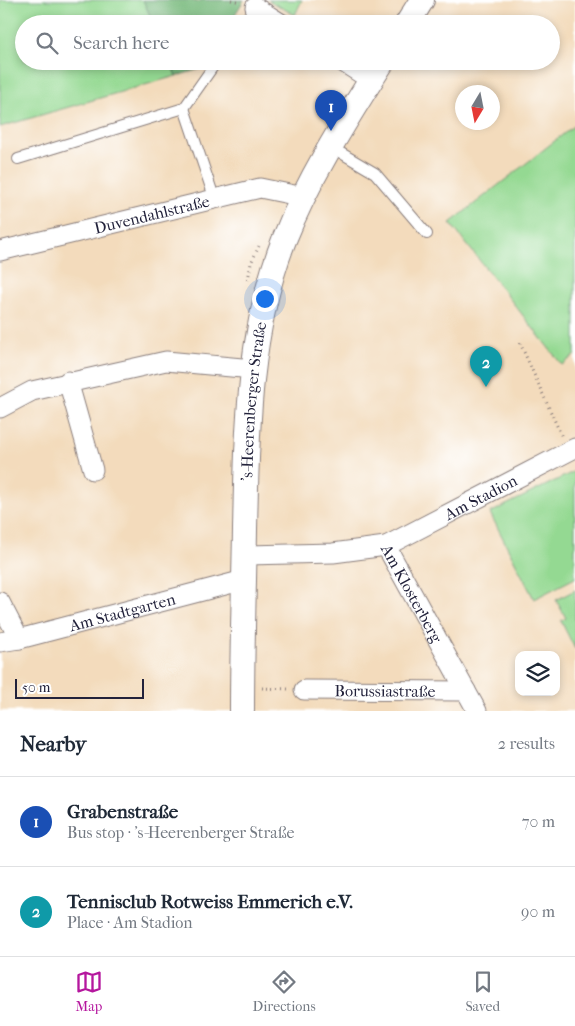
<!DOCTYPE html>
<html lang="en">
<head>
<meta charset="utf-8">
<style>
  :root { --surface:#fff; --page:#f2f2f3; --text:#1f2937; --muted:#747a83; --line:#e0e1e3; --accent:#b5179e }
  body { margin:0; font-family:"IM FELL French Canon",serif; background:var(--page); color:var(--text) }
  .controls { position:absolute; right:15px; bottom:15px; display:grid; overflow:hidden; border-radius:10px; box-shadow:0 2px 8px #0003 }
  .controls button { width:45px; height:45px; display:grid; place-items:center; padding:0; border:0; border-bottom:1px solid var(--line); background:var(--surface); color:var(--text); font:25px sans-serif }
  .compass { position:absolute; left:455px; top:85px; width:45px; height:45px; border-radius:50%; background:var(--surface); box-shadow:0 2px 8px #0003; rotate:190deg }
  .scale { position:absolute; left:15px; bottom:12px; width:129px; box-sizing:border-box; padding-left:5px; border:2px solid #22223b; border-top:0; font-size:14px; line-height:18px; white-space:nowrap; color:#22223b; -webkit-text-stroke:4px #fff; paint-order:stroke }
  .you { position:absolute; left:264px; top:298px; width:18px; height:18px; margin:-12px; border:4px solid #fff; border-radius:50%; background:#1a73e8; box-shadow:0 0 0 8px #1a73e833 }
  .badge { display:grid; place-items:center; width:32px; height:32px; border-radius:50%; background:var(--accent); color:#fff; font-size:16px; font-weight:700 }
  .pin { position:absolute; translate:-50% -41px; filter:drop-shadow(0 1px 2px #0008) }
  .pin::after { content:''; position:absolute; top:26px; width:18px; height:15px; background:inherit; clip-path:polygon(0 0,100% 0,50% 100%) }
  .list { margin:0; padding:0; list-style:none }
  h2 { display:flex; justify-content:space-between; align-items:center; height:65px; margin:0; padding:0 20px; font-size:21px }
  h2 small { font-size:16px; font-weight:400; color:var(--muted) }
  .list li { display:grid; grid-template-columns:32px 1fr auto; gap:15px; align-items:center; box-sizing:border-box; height:90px; padding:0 20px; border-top:1px solid var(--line) }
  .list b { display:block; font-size:19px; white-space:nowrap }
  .list p { margin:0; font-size:16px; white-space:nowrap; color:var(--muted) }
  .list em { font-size:16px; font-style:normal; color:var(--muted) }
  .icon { flex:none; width:28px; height:28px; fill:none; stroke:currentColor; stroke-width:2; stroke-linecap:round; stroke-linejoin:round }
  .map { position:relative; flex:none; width:575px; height:711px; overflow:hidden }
  .search { position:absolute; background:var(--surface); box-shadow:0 2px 8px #0003; left:15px; right:15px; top:15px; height:55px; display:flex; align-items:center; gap:12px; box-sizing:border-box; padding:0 18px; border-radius:28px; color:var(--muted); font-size:19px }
  .sheet { height:245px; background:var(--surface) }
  nav { display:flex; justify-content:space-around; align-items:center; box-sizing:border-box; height:70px; border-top:1px solid var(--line); background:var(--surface); font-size:14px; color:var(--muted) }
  nav a { display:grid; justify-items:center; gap:2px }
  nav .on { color:var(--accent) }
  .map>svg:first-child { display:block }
  .green { fill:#94d992; stroke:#5b7e66 }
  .forest { fill:#77b97c; stroke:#4c6e5c }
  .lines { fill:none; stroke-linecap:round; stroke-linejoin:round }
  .service-casing { stroke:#8a7e7c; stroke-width:12 }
  .minor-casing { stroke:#8a7e7c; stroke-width:21 }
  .tertiary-casing { stroke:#8a7e7c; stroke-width:26 }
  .path { stroke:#8a7e7c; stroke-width:3; stroke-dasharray:1 4; stroke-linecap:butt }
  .service { stroke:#fff; stroke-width:10 }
  .minor { stroke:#fff; stroke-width:19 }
  .tertiary { stroke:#fff; stroke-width:24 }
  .labels { text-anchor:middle; stroke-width:4; stroke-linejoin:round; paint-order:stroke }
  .street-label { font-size:16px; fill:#22223b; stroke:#fff }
</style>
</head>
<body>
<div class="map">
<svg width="575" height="711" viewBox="0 0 575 711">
  <rect width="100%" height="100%" fill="#fff"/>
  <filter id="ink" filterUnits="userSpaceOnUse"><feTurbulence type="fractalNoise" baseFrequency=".02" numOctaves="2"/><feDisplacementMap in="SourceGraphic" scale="10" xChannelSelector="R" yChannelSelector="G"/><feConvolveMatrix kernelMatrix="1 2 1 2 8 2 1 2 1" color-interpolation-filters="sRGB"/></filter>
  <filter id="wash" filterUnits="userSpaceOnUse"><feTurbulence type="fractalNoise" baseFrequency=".0096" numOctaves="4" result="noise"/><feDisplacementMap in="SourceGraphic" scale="20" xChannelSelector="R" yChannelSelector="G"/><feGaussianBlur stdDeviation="1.12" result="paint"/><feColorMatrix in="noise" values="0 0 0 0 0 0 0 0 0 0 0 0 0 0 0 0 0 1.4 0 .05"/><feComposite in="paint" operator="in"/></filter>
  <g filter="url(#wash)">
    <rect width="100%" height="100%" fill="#f3dbbc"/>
    <g class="green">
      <path d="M0,0H143L154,24H24V61H170L176,76L0,127Z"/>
      <path d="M268,0H302L295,15Z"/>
      <path d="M575,125V355L562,365L450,223Z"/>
      <path d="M575,471V578L534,599L490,513Z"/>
      <path d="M575,590V649L561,621L566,618L556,600Z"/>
    </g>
    <g class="forest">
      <path d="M143,0H189L197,2L202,0H244L229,24H154Z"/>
      <path d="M170,61H206L200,69L176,76Z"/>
    </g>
  </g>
  <g filter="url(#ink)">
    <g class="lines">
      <g class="service-casing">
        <g id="service">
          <path d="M243,24L255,7"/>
          <path d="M184,108L214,197"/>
          <path d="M331,147L375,173L427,234"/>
          <path d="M18,159L184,108L217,61"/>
        </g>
      </g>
      <g class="minor-casing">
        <g id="minor">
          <path d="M255,7L282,24"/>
          <path d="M341,61L371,80"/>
          <path id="s1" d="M0,251L260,188L304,197"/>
          <path d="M68,381L93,470"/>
          <path d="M0,408L32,391L166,361L253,369"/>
          <path id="s2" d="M386,546L477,711"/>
          <path id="s3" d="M244,555L333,553L386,546L575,448"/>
          <path d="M0,602L19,639"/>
          <path id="s4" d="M0,642L19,639L244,580"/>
          <path id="s5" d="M304,690L466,691"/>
        </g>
      </g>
      <g class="tertiary-casing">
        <g id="tertiary">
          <path d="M407,24L422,0"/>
          <path id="s6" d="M242,711C242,651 244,590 245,530C247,432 248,332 284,240C309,177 347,118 383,61"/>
        </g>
      </g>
      <g class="path">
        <path d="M231,0L240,2"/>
        <path d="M248,280L251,263L259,246"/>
        <path d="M520,343L562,437"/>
        <path d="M262,688L288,689"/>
      </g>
      <use href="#service" class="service"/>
      <use href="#minor" class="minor"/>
      <use href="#tertiary" class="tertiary"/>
    </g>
  </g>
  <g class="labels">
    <g class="street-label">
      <text dy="6" stroke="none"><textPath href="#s1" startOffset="156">Duvendahlstraße</textPath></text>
      <text dy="6" stroke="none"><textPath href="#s6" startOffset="310">'s-Heerenberger Straße</textPath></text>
      <text dy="6" stroke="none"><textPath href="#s3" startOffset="249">Am Stadion</textPath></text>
      <text dy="6" stroke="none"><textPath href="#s2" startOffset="54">Am Klosterberg</textPath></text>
      <text dy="6" stroke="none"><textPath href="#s4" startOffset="126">Am Stadtgarten</textPath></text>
      <text dy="6" stroke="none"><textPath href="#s5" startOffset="81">Borussiastraße</textPath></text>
    </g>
  </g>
</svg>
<div class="controls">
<button><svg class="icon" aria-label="layers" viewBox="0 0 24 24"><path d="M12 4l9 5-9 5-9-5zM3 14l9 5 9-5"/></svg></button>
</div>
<svg class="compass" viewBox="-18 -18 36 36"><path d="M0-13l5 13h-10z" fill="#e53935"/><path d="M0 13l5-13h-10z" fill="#747a83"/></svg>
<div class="scale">50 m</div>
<div class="you"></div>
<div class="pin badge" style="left:331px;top:131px;background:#1a4fb4">1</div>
<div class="pin badge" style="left:486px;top:387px;background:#0f9aa8">2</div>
<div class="search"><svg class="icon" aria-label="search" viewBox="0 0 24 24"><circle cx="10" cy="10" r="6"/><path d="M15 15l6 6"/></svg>Search here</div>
</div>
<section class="sheet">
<h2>Nearby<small>2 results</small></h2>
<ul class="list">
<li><span class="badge" style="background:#1a4fb4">1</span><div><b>Grabenstraße</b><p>Bus stop · 's-Heerenberger Straße</p></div><em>70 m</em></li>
<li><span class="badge" style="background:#0f9aa8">2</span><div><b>Tennisclub Rotweiss Emmerich e.V.</b><p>Place · Am Stadion</p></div><em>90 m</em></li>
</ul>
</section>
<nav>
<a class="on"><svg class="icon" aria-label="map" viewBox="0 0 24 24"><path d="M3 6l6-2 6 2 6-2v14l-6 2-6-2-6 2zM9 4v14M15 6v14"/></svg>Map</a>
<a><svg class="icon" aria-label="directions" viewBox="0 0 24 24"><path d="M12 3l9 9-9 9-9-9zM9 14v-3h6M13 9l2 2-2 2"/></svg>Directions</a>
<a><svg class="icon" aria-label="saved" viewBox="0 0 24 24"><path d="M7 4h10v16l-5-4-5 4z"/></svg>Saved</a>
</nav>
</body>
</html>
